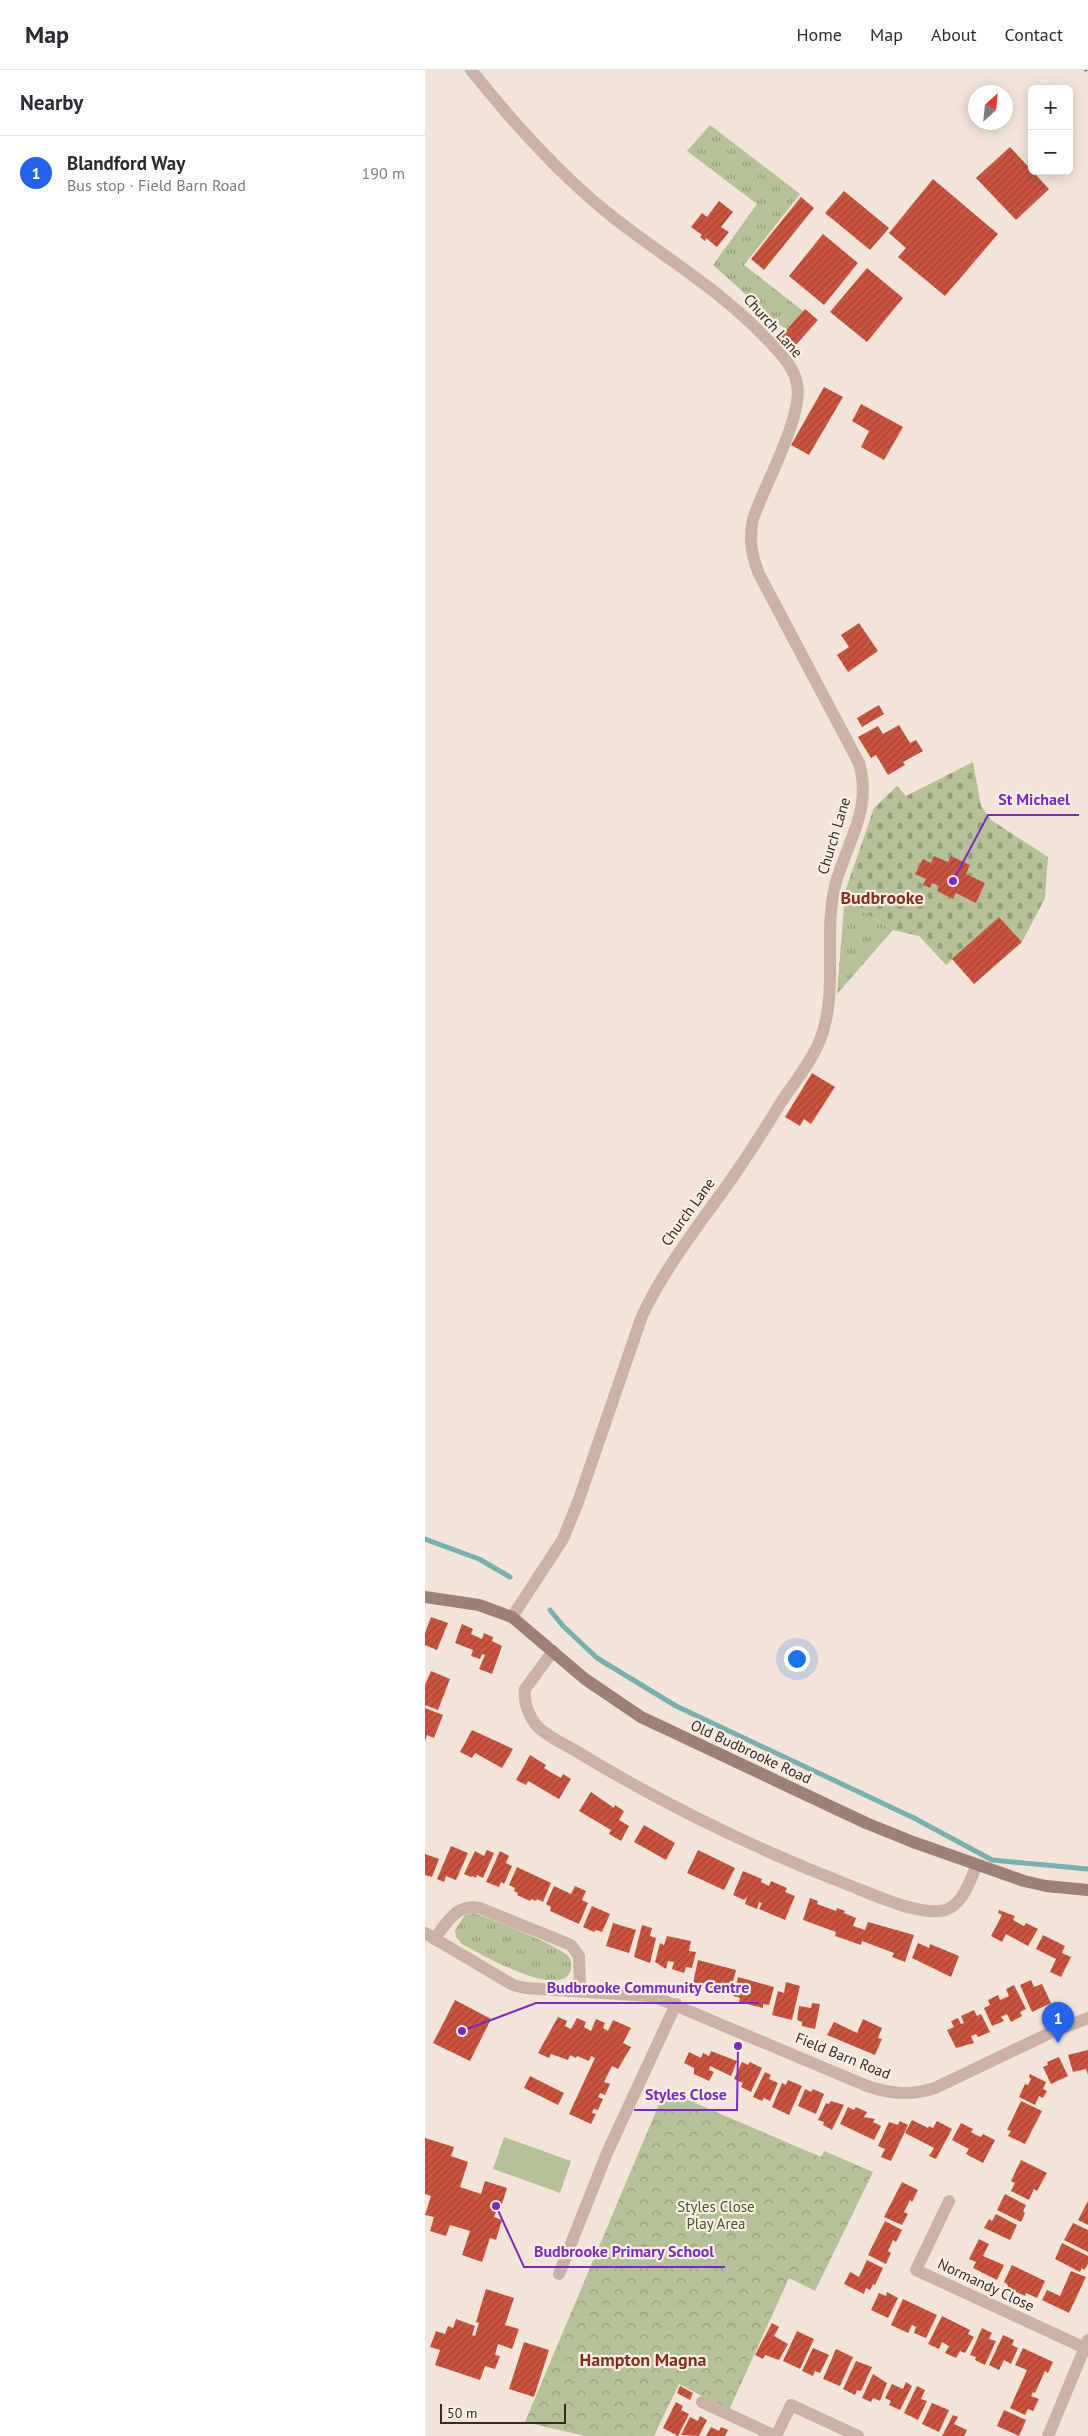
<!DOCTYPE html>
<html lang="en">
<head>
<meta charset="utf-8">
<style>
  :root { --surface:#fff; --page:#f7f7f7; --text:#2b2b33; --muted:#7c7c81; --line:#e1e1e2; --accent:#2563eb }
  body { margin:0; font-family:"PT Sans",sans-serif; background:var(--page); color:var(--text) }
  .controls { position:absolute; right:15px; top:15px; display:grid; overflow:hidden; border-radius:8px; box-shadow:0 2px 12px #0003 }
  .controls button { width:45px; height:45px; display:grid; place-items:center; padding:0; border:0; border-bottom:1px solid var(--line); background:var(--surface); color:var(--text); font:25px sans-serif }
  .compass { position:absolute; left:543px; top:15px; width:45px; height:45px; border-radius:50%; background:var(--surface); box-shadow:0 2px 12px #0003; rotate:27deg }
  .scale { position:absolute; left:15px; bottom:12px; width:126px; box-sizing:border-box; padding-left:5px; border:2px solid #362a26; border-top:0; font-size:14px; line-height:18px; white-space:nowrap; color:#362a26; -webkit-text-stroke:4px #faefe5; paint-order:stroke }
  .you { position:absolute; left:371px; top:1588px; width:18px; height:18px; margin:-12px; border:4px solid #fff; border-radius:50%; background:#1a73e8; box-shadow:0 0 0 8px #1a73e833 }
  .badge { display:grid; place-items:center; width:32px; height:32px; border-radius:50%; background:var(--accent); color:#fff; font-size:16px; font-weight:700 }
  .pin { position:absolute; translate:-50% -41px; filter:drop-shadow(0 1px 2px #0008) }
  .pin::after { content:''; position:absolute; top:26px; width:18px; height:15px; background:inherit; clip-path:polygon(0 0,100% 0,50% 100%) }
  .list { margin:0; padding:0; list-style:none }
  h2 { display:flex; justify-content:space-between; align-items:center; height:65px; margin:0; padding:0 20px; font-size:21px }
  h2 small { font-size:16px; font-weight:400; color:var(--muted) }
  .list li { display:grid; grid-template-columns:32px 1fr auto; gap:15px; align-items:center; box-sizing:border-box; height:75px; padding:0 20px; border-top:1px solid var(--line) }
  .list b { display:block; font-size:19px; white-space:nowrap }
  .list p { margin:0; font-size:16px; white-space:nowrap; color:var(--muted) }
  .list em { font-size:16px; font-style:normal; color:var(--muted) }
  .map { position:relative; flex:none; width:663px; height:2366px; overflow:hidden }
  header { display:flex; align-items:center; gap:30px; box-sizing:border-box; height:70px; padding:0 25px; background:var(--surface); border-bottom:1px solid var(--line) }
  header strong { font-size:24px }
  nav { display:flex; gap:28px; margin-inline-start:auto; font-size:18px }
  main { display:flex }
  aside { flex:1; background:var(--surface) }
  .map>svg:first-child { display:block }
  .grass { fill:url(#grass-tufts) }
  .forest { fill:url(#forest-crowns) }
  .cemetery { fill:url(#cemetery-stones) }
  .pitch { fill:#b7c199 }
  .lines { fill:none; stroke-linecap:round; stroke-linejoin:round }
  .stream { stroke:#77b0ad; stroke-width:5 }
  .building { fill:url(#building-hatch) }
  .street { stroke:#cab3a5; stroke-width:12 }
  .secondary { stroke:#9e8176; stroke-width:12 }
  .rail { stroke:#362a26; stroke-width:4; stroke-dasharray:1 4; stroke-linecap:butt }
  .labels { text-anchor:middle; stroke-width:4.5; stroke-linejoin:round; paint-order:stroke }
  .street-label { font-size:15px; fill:#362a26; stroke:#faefe5 }
  .park-label { font-size:15px; fill:#485529; stroke:#faefe5 }
  .quarter-label { font-size:18px; font-weight:bold; fill:#872d1d; stroke:#faefe5 }
  .leader { fill:none; stroke:#7b2cbf; stroke-width:2 }
  .callout-dot { fill:#7b2cbf; stroke:#faefe5; stroke-width:2 }
  .callout-label { font-size:16px; text-anchor:middle; font-weight:bold; fill:#7b2cbf; stroke:#faefe5; stroke-width:4.5; stroke-linejoin:round; paint-order:stroke }
</style>
</head>
<body>
<header>
<strong>Map</strong>
<nav><a>Home</a><a>Map</a><a>About</a><a>Contact</a></nav>
</header>
<main>
<aside>
<h2>Nearby<small></small></h2>
<ul class="list">
<li><span class="badge">1</span><div><b>Blandford Way</b><p>Bus stop · Field Barn Road</p></div><em>190 m</em></li>
</ul>
</aside>
<div class="map">
<svg width="663" height="2366" viewBox="0 0 663 2366">
  <defs>
    <pattern id="grass-tufts" width="24" height="20" patternUnits="userSpaceOnUse" patternTransform="scale(1.25)"><rect width="24" height="20" fill="#b7c199"/><path d="M3 7l-1-3M5 7V3M7 7l1-3M15 17l-1-3M17 17v-4M19 17l1-3" fill="none" stroke="#969d7d"/></pattern>
    <pattern id="forest-crowns" width="20" height="18" patternUnits="userSpaceOnUse" patternTransform="scale(1.25)"><rect width="20" height="18" fill="#b7c199"/><path d="M2 6a3 3 0 1 1 6 0M12 15a3 3 0 1 1 6 0" fill="none" stroke="#969d7d"/></pattern>
    <pattern id="cemetery-stones" width="16" height="16" patternUnits="userSpaceOnUse" patternTransform="scale(1.25)"><rect width="16" height="16" fill="#b7c199"/><path d="M2 7V4a2 2 0 0 1 4 0v3zM10 15v-3a2 2 0 0 1 4 0v3z" fill="#969d7d"/></pattern>
    <pattern id="building-hatch" width="6" height="6" patternUnits="userSpaceOnUse" patternTransform="scale(1.25)"><rect width="6" height="6" fill="#ca553f"/><path d="M-1 1l2-2M0 6l6-6M5 7l2-2" fill="none" stroke="#a54735"/></pattern>
  </defs>
  <rect width="100%" height="100%" fill="#f2e4d9"/>
  <g class="grass">
    <path d="M285,55L375,124L319,195L378,241L361,260L288,195L332,134L262,81Z"/>
    <path d="M420,822L442,844L468,860L412,924Z"/>
    <path d="M48,1843C65,1848 130,1874 142,1885C146,1888 147,1894 146,1899C139,1933 52,1882 37,1874L31,1867L30,1860L40,1845Z"/>
  </g>
  <path class="forest" d="M240,2020L396,2087L399,2081L448,2102L390,2221L364,2208L304,2340L254,2314L229,2366H160L100,2352Z"/>
  <path class="cemetery" d="M548,692L556,736L566,750L623,787L620,828L597,872L574,847L521,895L494,866L468,860L442,844L420,822L449,738L472,716L481,726Z"/>
  <path class="pitch" d="M79,2067L146,2091L135,2123L68,2099Z"/>
  <g class="lines">
    <g class="stream">
      <path d="M0,1469L54,1489L85,1507"/>
      <path d="M125,1540L138,1556L172,1588L251,1636L489,1748L567,1790L663,1799"/>
    </g>
  </g>
  <g class="building">
    <path d="M585,77L624,119L591,150L551,108Z"/>
    <path d="M508,109L573,164L520,226L473,187L481,178L464,163Z"/>
    <path d="M419,121L464,158L445,180L400,143Z"/>
    <path d="M376,127L389,138L339,200L326,189Z"/>
    <path d="M294,131L308,142L296,157L304,162L292,177L281,168L280,171L275,167L277,165L266,157L277,143L282,147Z"/>
    <path d="M398,164L433,193L399,235L364,206Z"/>
    <path d="M442,198L478,228L442,272L405,242Z"/>
    <path d="M380,239L393,250L369,277L356,266Z"/>
    <path d="M399,317L418,327L384,385L366,375Z"/>
    <path d="M436,334L478,357L459,390L436,377L444,361L427,351Z"/>
    <path d="M434,553L453,581L423,602L412,585L424,577L416,565Z"/>
    <path d="M454,635L459,644L437,657L432,648Z"/>
    <path d="M474,655L485,673L491,670L498,681L478,692L480,695L463,705L451,685L446,688L433,667L453,656L458,664Z"/>
    <path d="M509,786L523,792L526,786L545,795L541,804L560,813L551,833L531,823L528,829L512,821L514,816L507,813L505,818L498,815L501,809L490,804L498,789L506,793Z"/>
    <path d="M574,847L597,872L549,914L527,889Z"/>
    <path d="M387,1003L410,1017L386,1054L379,1049L375,1056L360,1047Z"/>
    <path d="M6,1547L23,1553L12,1580L0,1575V1563Z"/>
    <path d="M37,1554L48,1559L46,1564L57,1569L59,1563L68,1567L67,1571L77,1576L67,1604L54,1599L60,1585L57,1584L55,1589L46,1586L48,1580L30,1573Z"/>
    <path d="M6,1601L25,1609L13,1640L0,1635V1615Z"/>
    <path d="M0,1638L18,1645L9,1668L2,1665L0,1671Z"/>
    <path d="M47,1660L88,1679L77,1698L50,1683L47,1688L35,1682Z"/>
    <path d="M105,1685L121,1695L119,1698L127,1703L136,1708L138,1704L146,1709L134,1729L103,1711L101,1715L91,1710Z"/>
    <path d="M166,1722L189,1738L190,1735L199,1741L194,1750L204,1756L196,1771L184,1764L186,1760L154,1741Z"/>
    <path d="M219,1755L250,1773L241,1790L209,1772Z"/>
    <path d="M26,1776L43,1783L31,1810L21,1806L19,1812L12,1809Z"/>
    <path d="M62,1780L69,1783L58,1808L52,1805L51,1808L47,1806L46,1807L39,1804L50,1781L59,1786Z"/>
    <path d="M273,1780L310,1798L299,1820L262,1803Z"/>
    <path d="M75,1781L84,1786L81,1793L87,1796L79,1814L76,1812L74,1817L61,1812Z"/>
    <path d="M0,1784L14,1789L7,1807L0,1805Z"/>
    <path d="M92,1797L126,1813L118,1832L112,1829L111,1831L106,1829L105,1831L92,1825L93,1823L89,1821L90,1818L84,1815Z"/>
    <path d="M318,1801L337,1809L336,1812L344,1816L346,1811L362,1818L360,1822L370,1826L360,1850L334,1839L337,1833L334,1832L332,1839L320,1834L322,1827L319,1830L308,1825Z"/>
    <path d="M129,1816L146,1824L150,1816L161,1821L157,1830L163,1833L154,1854L125,1841L126,1837L121,1834Z"/>
    <path d="M385,1828L393,1831L392,1834L411,1841L412,1838L420,1841L419,1843L431,1848L428,1856L440,1860L443,1852L489,1865L480,1892L467,1887L469,1883L437,1871L436,1875L410,1866L411,1862L378,1850Z"/>
    <path d="M167,1836L185,1844L177,1862L171,1860L169,1862L158,1857Z"/>
    <path d="M574,1840L590,1846L588,1850L599,1856L601,1853L613,1859L603,1876L581,1864L577,1872L566,1866L577,1845L573,1843Z"/>
    <path d="M188,1853L211,1860L204,1883L181,1876Z"/>
    <path d="M217,1855L227,1858L225,1866L231,1868L225,1893L209,1887Z"/>
    <path d="M618,1865L640,1876L637,1883L646,1887L636,1907L625,1902L631,1889L611,1879Z"/>
    <path d="M242,1866L266,1871L264,1881L271,1882L267,1898L261,1897L259,1903L247,1899L249,1892L243,1891L241,1899L230,1892L235,1873L239,1875Z"/>
    <path d="M493,1873L504,1878L505,1874L534,1886L526,1907L487,1888Z"/>
    <path d="M273,1890L311,1900L306,1919L299,1918L298,1921L268,1913Z"/>
    <path d="M313,1907L349,1917L344,1935L338,1934V1938L314,1932L315,1928L308,1926Z"/>
    <path d="M606,1910L609,1917L617,1914L626,1933L607,1942L595,1915Z"/>
    <path d="M361,1912L375,1916L367,1950L347,1945L353,1921L359,1923Z"/>
    <path d="M589,1915L601,1939L595,1942L597,1946L586,1952L582,1944L576,1947L579,1951L567,1956L559,1938L565,1935L563,1930L573,1925L575,1930L584,1926L581,1919Z"/>
    <path d="M30,1930L66,1949L45,1991L8,1973Z"/>
    <path d="M387,1933L395,1934L390,1959L377,1956V1952L372,1950L374,1936L386,1938Z"/>
    <path d="M549,1940L552,1946L556,1944L565,1962L553,1967L551,1964L546,1966L549,1973L531,1978L522,1960L529,1957L526,1951L533,1948L536,1954L539,1953L536,1946Z"/>
    <path d="M133,1947L142,1951L140,1956L146,1959L152,1948L161,1952L159,1957L166,1961L171,1949L180,1953L178,1958L183,1961L188,1950L206,1958L198,1973L206,1977L193,1999L187,1996L179,2012L185,2014L180,2025L175,2023L173,2027L178,2029L173,2040L169,2039L168,2040L167,2043L171,2044L166,2054L144,2044L170,1988L166,1986L164,1991L152,1986L151,1988L145,1985L143,1990L126,1984L124,1988L113,1983Z"/>
    <path d="M438,1949L457,1958L453,1968L457,1969L450,1985L402,1965L409,1952L432,1963Z"/>
    <path d="M663,1980V2005L661,1999L648,2002L643,1985Z"/>
    <path d="M286,1981L312,1991L306,2006L285,1996L284,2000L289,2002L284,2011L269,2004V1998L259,1993L264,1982L276,1988L278,1983L284,1986Z"/>
    <path d="M634,1987L643,2006L626,2014L618,1997L623,1995L622,1992Z"/>
    <path d="M317,1992L323,1995L325,1992L337,1998L326,2022L316,2017L318,2013L309,2009Z"/>
    <path d="M340,2002L346,2005L344,2009L353,2013L345,2031L339,2028L337,2031L328,2027Z"/>
    <path d="M605,2004L621,2012L618,2019L622,2021L618,2028L614,2026L610,2035L594,2027L600,2014L603,2015L606,2009L604,2007Z"/>
    <path d="M105,2006L139,2023L133,2035L99,2018Z"/>
    <path d="M363,2010L377,2016L364,2045L347,2037L357,2013L361,2015Z"/>
    <path d="M380,2019L386,2022L388,2019L399,2024L391,2044L373,2036Z"/>
    <path d="M406,2031L419,2035L407,2060L398,2055L399,2052L393,2050L401,2033L404,2034Z"/>
    <path d="M596,2031L617,2041L600,2074L583,2066L586,2061L582,2060Z"/>
    <path d="M423,2037L429,2040L431,2037L442,2042L439,2047L450,2049L448,2052L456,2056L449,2070L415,2054Z"/>
    <path d="M487,2050L503,2058L504,2056L508,2058L512,2051L527,2059L511,2089L504,2086L509,2078L480,2063Z"/>
    <path d="M475,2051L483,2055L466,2091L456,2087L460,2079L453,2076L464,2052L473,2055Z"/>
    <path d="M536,2053L548,2059L546,2062L551,2065L556,2067L558,2064L570,2070L558,2093L541,2084L544,2079L527,2070Z"/>
    <path d="M0,2068L29,2077L26,2086L43,2092L35,2117L56,2124L60,2111L82,2118L76,2137L73,2136L69,2147L77,2150L71,2170L65,2168L57,2192L37,2185L45,2161L25,2155L21,2166L5,2161L9,2147L0,2145L6,2126L0,2124Z"/>
    <path d="M596,2090L622,2103L612,2121L609,2119L604,2130L586,2121L590,2113L586,2111Z"/>
    <path d="M477,2112L493,2120L487,2132L485,2130L479,2142L483,2144L477,2155L459,2147Z"/>
    <path d="M580,2124L601,2135L598,2141L600,2143L596,2152L572,2140Z"/>
    <path d="M663,2131V2155L653,2150Z"/>
    <path d="M571,2144L592,2155L585,2170L559,2158L564,2149L567,2151Z"/>
    <path d="M460,2151L477,2160L471,2172L468,2170L463,2181L466,2183L461,2194L443,2185Z"/>
    <path d="M648,2153L663,2160V2182L639,2170Z"/>
    <path d="M554,2169L564,2174L558,2186L579,2195L572,2210L548,2198L551,2192L544,2189Z"/>
    <path d="M637,2173L663,2186V2194L659,2200L657,2198L655,2202L630,2189Z"/>
    <path d="M442,2190L458,2198L450,2215L448,2214L445,2220L441,2218L439,2224L419,2214L425,2202L434,2207Z"/>
    <path d="M587,2195L620,2211L612,2228L601,2223L600,2226L582,2218L583,2215L579,2212Z"/>
    <path d="M646,2201L661,2207L644,2243L617,2230L622,2220L635,2226Z"/>
    <path d="M61,2219L89,2228L80,2255L94,2259L87,2279L73,2274L70,2285L75,2286L70,2299L60,2296L55,2310L10,2295L15,2280L5,2277L11,2261L20,2264L23,2256L28,2258L31,2249L50,2256L47,2265L50,2266L54,2253L51,2252Z"/>
    <path d="M462,2222L473,2228L463,2248L446,2240L454,2223L461,2226Z"/>
    <path d="M478,2229L512,2245L501,2268L489,2263L491,2257L487,2255L483,2263L466,2255Z"/>
    <path d="M517,2246L545,2260L543,2264L549,2267L540,2283L535,2281L531,2288L520,2283L524,2276L517,2272L514,2279L503,2274Z"/>
    <path d="M347,2253L354,2257L349,2266L363,2274L354,2290L340,2285L338,2289L330,2285Z"/>
    <path d="M557,2258L567,2263L564,2269L571,2271L560,2295L550,2290L551,2287L545,2285Z"/>
    <path d="M372,2261L389,2269L375,2299L358,2291Z"/>
    <path d="M578,2265L589,2270L587,2275L593,2278L586,2294L579,2290L574,2300L564,2295Z"/>
    <path d="M99,2272L124,2280L109,2327L84,2319Z"/>
    <path d="M388,2278L404,2285L395,2303L390,2301L388,2306L377,2301Z"/>
    <path d="M598,2278L628,2292L623,2303L620,2301L610,2323L608,2322L606,2326L614,2329L608,2341L603,2339L600,2345L585,2338L602,2300L590,2295Z"/>
    <path d="M411,2279L428,2287L415,2316L398,2309Z"/>
    <path d="M431,2291L447,2297L436,2321L432,2320L430,2325L418,2319Z"/>
    <path d="M448,2304L462,2313L455,2331L448,2328L446,2332L437,2328Z"/>
    <path d="M481,2312L487,2316L475,2340L464,2335L466,2331L460,2328L467,2314L478,2319Z"/>
    <path d="M255,2316L268,2323L265,2330L252,2323Z"/>
    <path d="M492,2316L500,2320L496,2329L502,2331L493,2350L479,2343Z"/>
    <path d="M251,2332L258,2336L256,2340L264,2344L253,2366L238,2358Z"/>
    <path d="M507,2333L524,2340L514,2362L497,2354Z"/>
    <path d="M579,2340L601,2350L594,2366L572,2356Z"/>
    <path d="M528,2345L533,2347L529,2354L542,2360L539,2366H517Z"/>
    <path d="M275,2346L282,2350L274,2366L256,2365L265,2347L273,2351Z"/>
    <path d="M286,2357L294,2361L296,2357L303,2360L300,2366H281Z"/>
  </g>
  <g class="lines">
    <g class="street">
      <path d="M46,0C88,52 132,102 184,144C238,187 292,217 341,268C353,281 369,296 372,314C379,345 339,416 328,449C324,469 326,484 334,504L434,693C448,740 421,773 410,816C398,866 414,922 395,970C386,993 368,1014 355,1034C341,1057 327,1079 312,1101C279,1149 242,1193 217,1246L153,1432L138,1469L87,1547"/>
      <path d="M128,1581L100,1619C98,1632 104,1647 113,1657C123,1667 139,1674 151,1681C241,1736 328,1778 426,1816C449,1825 497,1847 520,1840C538,1835 545,1810 552,1795"/>
      <path d="M0,1863L88,1915L100,1918L224,1926L240,1931L442,2016C466,2024 486,2026 510,2018L627,1962L663,1948"/>
      <path d="M9,1869C23,1852 31,1833 55,1838L146,1875L154,1886L155,1921"/>
      <path d="M524,2131L491,2200L660,2278"/>
      <path d="M134,2204L182,2083L251,1934"/>
      <path d="M277,2332L350,2366"/>
      <path d="M351,2366L366,2335L433,2366"/>
      <path d="M623,2366L663,2270"/>
    </g>
    <path class="secondary" d="M0,1527L54,1535L87,1547L160,1609L216,1647L441,1753L488,1772L599,1811L621,1816L663,1820"/>
    <path class="rail" d="M661,0L663,4"/>
  </g>
  <g class="labels">
    <g class="street-label">
      <text transform="translate(348 256) rotate(48)" y="5">Church Lane</text>
      <text transform="translate(409 766) rotate(-73)" y="5">Church Lane</text>
      <text transform="translate(263 1142) rotate(-54)" y="5">Church Lane</text>
      <text transform="translate(326 1682) rotate(25)" y="5">Old Budbrooke Road</text>
      <text transform="translate(418 1986) rotate(22)" y="5">Field Barn Road</text>
      <text transform="translate(561 2215) rotate(25)" y="5">Normandy Close</text>
    </g>
    <g class="park-label">
      <text x="291" y="2142">Styles Close<tspan x="291" dy="17">Play Area</tspan></text>
    </g>
    <g class="quarter-label">
      <text x="457" y="834">Budbrooke</text>
      <text x="218" y="2296">Hampton Magna</text>
    </g>
  </g>
  <path class="leader" d="M528 811L563 745H654M37 1961L111 1933H334M313 1976L312 2040H209M71 2136L99 2197H300"/>
  <g class="callout-dot">
    <circle cx="528" cy="811" r="5"/>
    <circle cx="37" cy="1961" r="5"/>
    <circle cx="313" cy="1976" r="5"/>
    <circle cx="71" cy="2136" r="5"/>
  </g>
  <g class="callout-label">
    <text x="609" y="735">St Michael</text>
    <text x="223" y="1923">Budbrooke Community Centre</text>
    <text x="261" y="2030">Styles Close</text>
    <text x="199" y="2187">Budbrooke Primary School</text>
  </g>
</svg>
<div class="controls">
<button>+</button>
<button>−</button>
</div>
<svg class="compass" viewBox="-18 -18 36 36"><path d="M0-13l5 13h-10z" fill="#e53935"/><path d="M0 13l5-13h-10z" fill="#7c7c81"/></svg>
<div class="scale">50 m</div>
<div class="you"></div>
<div class="pin badge" style="left:633px;top:1973px">1</div>
</div>
</main>
</body>
</html>
